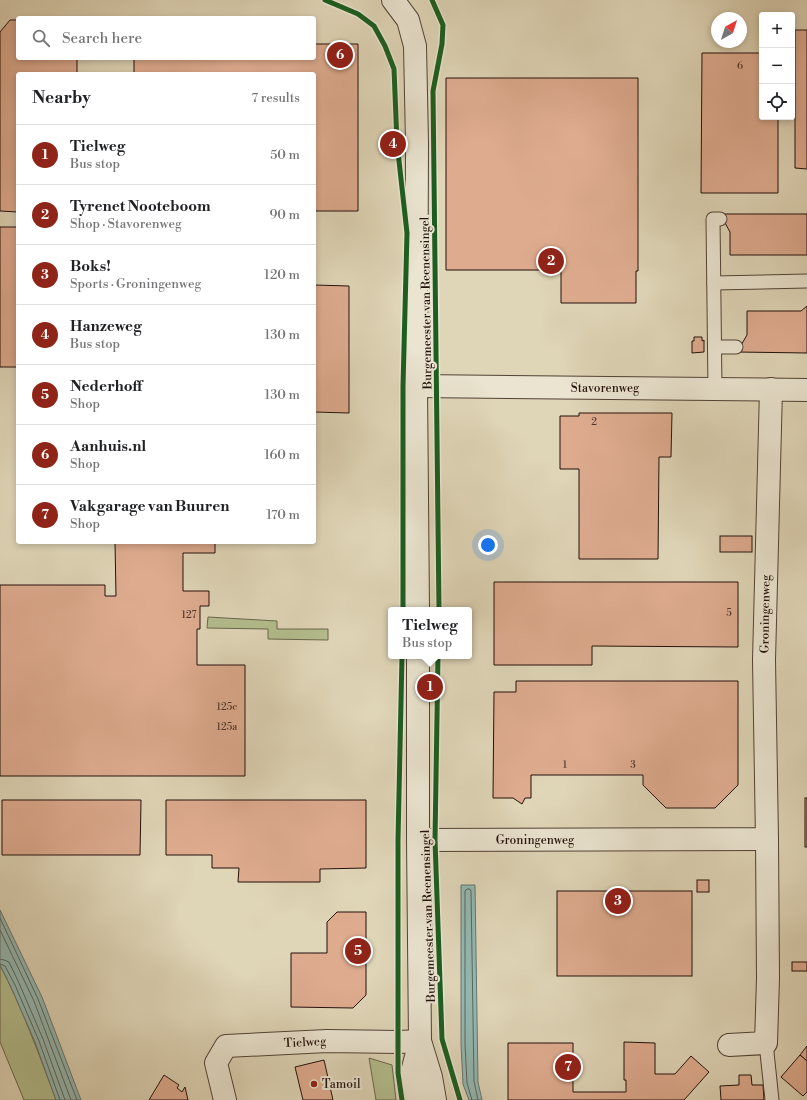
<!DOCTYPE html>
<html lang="en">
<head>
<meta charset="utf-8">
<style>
  :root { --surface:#fff; --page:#f6f6f6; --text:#202124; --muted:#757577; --line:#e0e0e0; --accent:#8f2418 }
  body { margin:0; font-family:"Libre Bodoni",serif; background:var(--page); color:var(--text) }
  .controls { position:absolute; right:12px; top:12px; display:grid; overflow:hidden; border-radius:4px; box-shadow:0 2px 6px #0003 }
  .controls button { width:36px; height:36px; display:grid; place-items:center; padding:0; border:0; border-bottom:1px solid var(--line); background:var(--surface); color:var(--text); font:20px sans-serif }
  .compass { position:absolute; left:711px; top:12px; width:36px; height:36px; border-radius:50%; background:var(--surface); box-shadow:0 2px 6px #0003; rotate:39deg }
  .you { position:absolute; left:488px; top:545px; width:14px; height:14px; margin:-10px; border:3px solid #fff; border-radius:50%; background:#1a73e8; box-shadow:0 0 0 6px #1a73e833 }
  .badge { display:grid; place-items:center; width:26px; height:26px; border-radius:50%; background:var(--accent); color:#fff; font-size:13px; font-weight:700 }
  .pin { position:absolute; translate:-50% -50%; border:2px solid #fff; box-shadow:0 1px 4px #0006 }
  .popup { position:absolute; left:388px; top:607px; width:84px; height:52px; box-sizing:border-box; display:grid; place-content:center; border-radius:4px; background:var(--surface); filter:drop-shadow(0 1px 3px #0005); font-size:13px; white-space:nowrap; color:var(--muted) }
  .popup b { font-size:15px; color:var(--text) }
  .popup::after { content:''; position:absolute; left:50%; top:100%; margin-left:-8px; border:8px solid transparent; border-top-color:var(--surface) }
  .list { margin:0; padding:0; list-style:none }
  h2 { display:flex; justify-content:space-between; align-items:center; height:52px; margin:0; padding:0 16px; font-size:17px }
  h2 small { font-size:13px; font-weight:400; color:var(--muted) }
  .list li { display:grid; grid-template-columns:26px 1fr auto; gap:12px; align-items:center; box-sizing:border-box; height:60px; padding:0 16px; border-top:1px solid var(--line) }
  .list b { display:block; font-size:15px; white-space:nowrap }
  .list p { margin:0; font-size:13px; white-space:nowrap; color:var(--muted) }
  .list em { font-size:13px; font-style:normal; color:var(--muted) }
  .icon { flex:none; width:22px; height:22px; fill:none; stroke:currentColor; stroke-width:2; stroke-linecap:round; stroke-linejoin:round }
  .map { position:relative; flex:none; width:807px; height:1100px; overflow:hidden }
  .search { position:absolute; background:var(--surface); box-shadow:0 2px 6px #0003; left:16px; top:16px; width:300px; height:44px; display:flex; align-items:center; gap:10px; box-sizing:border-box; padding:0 14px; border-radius:4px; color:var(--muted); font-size:15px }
  .panel { position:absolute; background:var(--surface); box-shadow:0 2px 6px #0003; left:16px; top:72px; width:300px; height:472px; border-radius:4px }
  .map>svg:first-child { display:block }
  .green { fill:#b3bd8d; stroke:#6a674c }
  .water { fill:#93b8b1; stroke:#66756f }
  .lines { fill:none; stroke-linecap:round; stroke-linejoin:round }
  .shore { stroke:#5a645e; stroke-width:1 }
  .building { fill:#deab8f; stroke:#22110b }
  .service-casing { stroke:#514236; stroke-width:15 }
  .minor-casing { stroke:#514236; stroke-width:24 }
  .tertiary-casing { stroke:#514236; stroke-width:24 }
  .service { stroke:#eae4d0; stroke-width:13 }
  .minor { stroke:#eae4d0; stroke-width:22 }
  .tertiary { stroke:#eae4d0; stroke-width:22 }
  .cycleway-casing { stroke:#eae4d0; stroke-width:8 }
  .cycleway { stroke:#1b5e20; stroke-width:5 }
  .poi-dot { fill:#8f2418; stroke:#eae4d0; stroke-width:1.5 }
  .labels { text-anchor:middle; stroke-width:4; stroke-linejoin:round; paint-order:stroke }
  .number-label { font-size:10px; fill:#51382c }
  .street-label { font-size:12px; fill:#22110b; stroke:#eae4d0 }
  .poi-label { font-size:12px; fill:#22110b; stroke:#eae4d0; text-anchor:start }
</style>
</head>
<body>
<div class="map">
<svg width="807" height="1100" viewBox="0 0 807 1100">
  <rect width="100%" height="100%" fill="#dfd5b7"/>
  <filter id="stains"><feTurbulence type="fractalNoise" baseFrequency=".005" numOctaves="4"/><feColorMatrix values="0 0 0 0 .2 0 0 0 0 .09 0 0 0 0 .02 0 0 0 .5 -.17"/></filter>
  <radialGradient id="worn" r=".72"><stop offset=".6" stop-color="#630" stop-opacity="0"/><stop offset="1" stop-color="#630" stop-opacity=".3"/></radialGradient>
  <g class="green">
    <path d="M208,617L277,621V629H328V640L268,639V629L207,628Z"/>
    <path d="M0,965C22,1008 39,1054 56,1100H24L0,1042Z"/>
    <path d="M369,1058L392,1065L396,1100H376Z"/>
  </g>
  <g class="water">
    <path d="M461,885H475L478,1082L482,1100H469L463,1084L461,1044Z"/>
    <path d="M0,910L42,997L81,1100H56L35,1042L11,987L0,965Z"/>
  </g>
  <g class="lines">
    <g class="shore">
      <path d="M0,918L38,999L77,1100"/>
      <path d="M0,930L34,1001L71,1100"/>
      <path d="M0,959L4,960L9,962L19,983L43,1039L65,1100"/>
      <path d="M0,964L5,966L15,985L39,1041L60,1100"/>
      <path d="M472,1100L467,1083L465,1044V891L467,889H470L471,891L474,1081L478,1100"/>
    </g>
  </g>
  <g class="building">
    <path d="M10,20H18V58H77V74H18V212L0,211V32Z"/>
    <path d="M795,30H807V169L795,168Z"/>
    <path d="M314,44H358V211H314V74H134V58H314Z"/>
    <path d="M702,53H762V117H778V193H701Z"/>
    <path d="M446,78H638V271H636V303H561V270H446Z"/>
    <path d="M720,214H807V255H730V232Z"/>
    <rect x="0" y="227" width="18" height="140"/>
    <path d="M314,285L349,286V413L314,412Z"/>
    <path d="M807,306V353L737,352L747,335V311H801Z"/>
    <path d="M694,337H702V341L704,340V352L692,353V341H694Z"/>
    <path d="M579,413H672L671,457H659L658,559H579V469H560V416H579Z"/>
    <rect x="720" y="536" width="32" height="16"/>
    <path d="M115,542H215V553H183V591H209V606H200V629H197V665H245V776H0V585H105V596H116Z"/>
    <path d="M494,582H738V647L592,646V665H494Z"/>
    <path d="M516,681H738V785L715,808H666L643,785V775H531V798H525L522,804L513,798H493L494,692H516Z"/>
    <rect x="805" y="798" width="2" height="49"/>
    <path d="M2,800H141L140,855H2Z"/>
    <path d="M166,800H366V868L320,869V882H238L239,868H212V855H166Z"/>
    <rect x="697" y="880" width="12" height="12"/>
    <rect x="557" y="891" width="135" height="85"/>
    <path d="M337,912H366V995L353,1008L291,1007V953H327V922Z"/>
    <rect x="792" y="962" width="15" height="9"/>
    <path d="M624,1042L655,1043V1074H675L691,1056L709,1072L684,1100H508V1043H573V1092H626V1080H624Z"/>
    <path d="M807,1046V1061L800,1055Z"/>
    <path d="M800,1055L807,1061V1092L803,1096L781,1077Z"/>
    <path d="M324,1060L333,1100H303L295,1067Z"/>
    <path d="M164,1075L179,1085L177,1088L182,1092L185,1087L188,1100H149Z"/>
    <path d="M751,1075L752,1085H763L764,1100H721L720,1086L739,1085V1075Z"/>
  </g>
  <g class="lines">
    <g class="service-casing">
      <g id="service">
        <path d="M714,283L807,281"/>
        <path d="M715,347H736"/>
        <path d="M715,389L713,219H720"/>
        <path d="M766,1043L772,1100"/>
      </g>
    </g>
    <g class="minor-casing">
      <g id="minor">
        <path d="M416,386L807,390"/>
        <path d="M418,840L767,839L764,660L771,389"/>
        <path d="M729,1045L766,1043L768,978L767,839"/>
        <path d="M225,1100L216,1063L226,1046L327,1041L399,1042L420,1041"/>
      </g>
    </g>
    <g class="tertiary-casing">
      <g id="tertiary">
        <path d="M393,0L408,20L415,46L417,143L416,386L418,610"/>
        <path d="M420,1041L431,1077L435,1100"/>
        <path d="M414,1100L411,1076L420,1041L418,840V656"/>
      </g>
    </g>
    <use href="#service" class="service"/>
    <use href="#minor" class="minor"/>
    <use href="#tertiary" class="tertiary"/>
    <g class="cycleway-casing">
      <g id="cycleway">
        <path d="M325,0L358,14L374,26L385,46L394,69L397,143L407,233L403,386V610"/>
        <path d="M432,0L443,25L442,44L433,91L439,610"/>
        <path d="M438,656L435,840L442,1039L460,1100"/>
        <path d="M402,1100L398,1073V840L402,656"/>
      </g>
    </g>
    <use href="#cycleway" class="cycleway"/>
  </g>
  <circle class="poi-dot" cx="314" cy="1084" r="4"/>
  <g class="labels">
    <g class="number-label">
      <text x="740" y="69">6</text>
      <text x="594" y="425">2</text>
      <text x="729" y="616">5</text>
      <text x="189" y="618">127</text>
      <text x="227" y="710">125c</text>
      <text x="227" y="730">125a</text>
      <text x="565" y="768">1</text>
      <text x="633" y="768">3</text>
    </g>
    <g class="street-label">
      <text transform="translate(426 303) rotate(-91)" y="4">Burgemeester van Reenensingel</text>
      <text x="605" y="392">Stavorenweg</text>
      <text transform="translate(765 614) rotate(-89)" y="4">Groningenweg</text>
      <text x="535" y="844">Groningenweg</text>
      <text transform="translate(428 916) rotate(-92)" y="4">Burgemeester van Reenensingel</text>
      <text transform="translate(305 1042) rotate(-3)" y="4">Tielweg</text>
    </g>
    <g class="poi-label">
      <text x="322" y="1088">Tamoil</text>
    </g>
  </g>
  <rect width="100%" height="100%" filter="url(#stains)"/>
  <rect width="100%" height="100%" fill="url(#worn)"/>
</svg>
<div class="controls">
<button>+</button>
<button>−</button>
<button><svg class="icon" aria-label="locate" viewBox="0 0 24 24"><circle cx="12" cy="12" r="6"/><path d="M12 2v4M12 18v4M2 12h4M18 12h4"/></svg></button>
</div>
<svg class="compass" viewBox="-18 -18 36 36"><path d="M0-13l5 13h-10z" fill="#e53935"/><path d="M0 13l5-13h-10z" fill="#757577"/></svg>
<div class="you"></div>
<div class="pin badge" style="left:430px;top:687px">1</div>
<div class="popup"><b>Tielweg</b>Bus stop</div>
<div class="pin badge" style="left:551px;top:261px">2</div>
<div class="pin badge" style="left:618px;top:901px">3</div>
<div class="pin badge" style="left:393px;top:144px">4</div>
<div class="pin badge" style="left:358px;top:951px">5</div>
<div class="pin badge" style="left:340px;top:55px">6</div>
<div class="pin badge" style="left:568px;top:1067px">7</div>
<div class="search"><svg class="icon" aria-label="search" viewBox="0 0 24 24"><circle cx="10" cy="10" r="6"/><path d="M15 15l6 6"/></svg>Search here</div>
<section class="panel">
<h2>Nearby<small>7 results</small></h2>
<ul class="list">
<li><span class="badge">1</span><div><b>Tielweg</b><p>Bus stop</p></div><em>50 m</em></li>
<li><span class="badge">2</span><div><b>Tyrenet Nooteboom</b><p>Shop · Stavorenweg</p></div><em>90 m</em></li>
<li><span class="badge">3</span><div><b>Boks!</b><p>Sports · Groningenweg</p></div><em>120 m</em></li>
<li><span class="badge">4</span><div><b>Hanzeweg</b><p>Bus stop</p></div><em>130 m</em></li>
<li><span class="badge">5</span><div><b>Nederhoff</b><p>Shop</p></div><em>130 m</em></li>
<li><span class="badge">6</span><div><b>Aanhuis.nl</b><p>Shop</p></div><em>160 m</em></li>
<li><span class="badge">7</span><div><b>Vakgarage van Buuren</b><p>Shop</p></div><em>170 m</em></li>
</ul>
</section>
</div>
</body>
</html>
